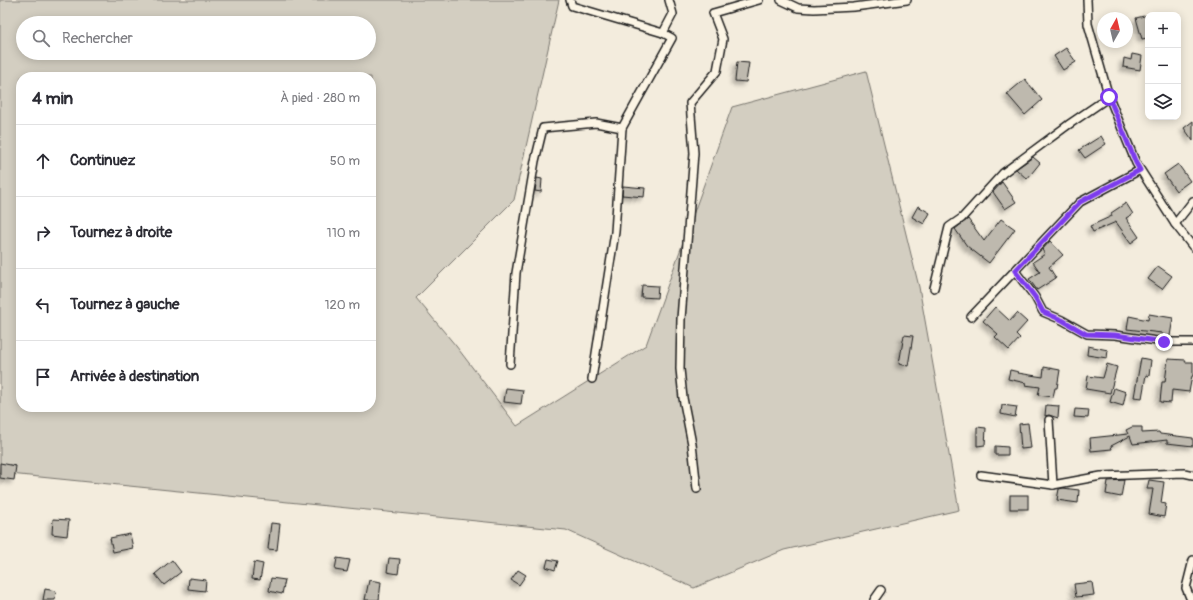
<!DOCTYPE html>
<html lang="fr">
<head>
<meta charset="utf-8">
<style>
  :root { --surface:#fff; --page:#f2f2f3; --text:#2b2b33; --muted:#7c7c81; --line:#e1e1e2 }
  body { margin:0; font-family:Pangolin,sans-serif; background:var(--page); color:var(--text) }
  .controls { position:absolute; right:12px; top:12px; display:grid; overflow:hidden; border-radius:8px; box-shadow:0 2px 10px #0003 }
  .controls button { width:36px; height:36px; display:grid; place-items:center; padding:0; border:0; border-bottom:1px solid var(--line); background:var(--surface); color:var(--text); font:20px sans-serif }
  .compass { position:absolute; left:1097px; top:12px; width:36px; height:36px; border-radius:50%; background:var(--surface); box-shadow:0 2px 10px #0003; rotate:8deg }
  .stop { position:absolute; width:12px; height:12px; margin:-9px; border:3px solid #7c3aed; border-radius:50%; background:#fff }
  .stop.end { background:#7c3aed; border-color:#fff; box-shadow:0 1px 4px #0008 }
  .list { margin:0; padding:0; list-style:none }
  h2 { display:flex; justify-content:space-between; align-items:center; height:52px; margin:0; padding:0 16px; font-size:17px }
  h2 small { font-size:13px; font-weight:400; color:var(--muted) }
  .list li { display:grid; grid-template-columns:26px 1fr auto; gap:12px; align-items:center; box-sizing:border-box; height:72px; padding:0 16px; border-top:1px solid var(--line) }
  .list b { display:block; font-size:15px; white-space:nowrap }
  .list em { font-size:13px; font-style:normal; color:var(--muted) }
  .icon { flex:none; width:22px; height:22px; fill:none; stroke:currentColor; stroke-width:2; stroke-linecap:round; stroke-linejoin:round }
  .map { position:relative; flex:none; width:1193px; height:600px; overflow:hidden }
  .search { position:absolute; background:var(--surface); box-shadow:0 2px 10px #0003; left:16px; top:16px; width:360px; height:44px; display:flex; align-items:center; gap:10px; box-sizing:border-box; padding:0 14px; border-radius:22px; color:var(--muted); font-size:15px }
  .panel { position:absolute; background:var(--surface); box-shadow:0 2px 10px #0003; left:16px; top:72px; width:360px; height:340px; border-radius:16px }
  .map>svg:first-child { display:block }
  .green { fill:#d3cec1; stroke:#78756e; fill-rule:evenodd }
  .building { fill:#beb9ae; stroke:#1c1c1c; filter:url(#shadow) }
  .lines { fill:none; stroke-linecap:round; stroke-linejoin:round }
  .street-casing { stroke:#1c1c1c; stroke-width:10 }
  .street { stroke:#fcf5e5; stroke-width:7 }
  .route { stroke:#7c3aed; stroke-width:5 }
</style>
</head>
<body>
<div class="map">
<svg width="1193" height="600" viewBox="0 0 1193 600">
  <defs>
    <filter id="shadow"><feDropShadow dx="-3.5" dy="3.5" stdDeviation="2" flood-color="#0004"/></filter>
  </defs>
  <rect width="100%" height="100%" fill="#f3ecdd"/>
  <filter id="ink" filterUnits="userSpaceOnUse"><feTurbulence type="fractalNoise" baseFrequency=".025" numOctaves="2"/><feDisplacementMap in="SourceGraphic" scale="8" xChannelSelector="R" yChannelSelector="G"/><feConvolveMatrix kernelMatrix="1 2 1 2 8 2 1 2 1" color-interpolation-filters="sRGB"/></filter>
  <g filter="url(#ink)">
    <path class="green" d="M0,0H559L514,200L416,298L456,346L517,426L646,345L732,107L866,71L919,287L959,510L784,550L694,588L566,530L0,473ZM23,23H369V53H23ZM21,77H371V407H21Z"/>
    <g class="building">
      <path d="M1148,15V38L1142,39L1136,18Z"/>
      <path d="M1066,48L1076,62L1063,70L1054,56Z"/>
      <path d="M1132,54L1142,56L1140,70L1123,67L1124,58L1131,60Z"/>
      <path d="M737,62L749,63L746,82L735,81Z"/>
      <path d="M1025,79L1042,100L1025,115L1007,94Z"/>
      <path d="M1193,121V141L1184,128Z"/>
      <path d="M1101,136L1106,144L1085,158L1079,150Z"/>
      <path d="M1033,157L1040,163L1027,179L1016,169Z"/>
      <path d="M1178,164L1190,181L1176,191L1164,174Z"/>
      <path d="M537,178L542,179L541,192L535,191Z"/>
      <path d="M1002,182L1016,202L1005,209L993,192Z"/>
      <path d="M623,186L645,188L644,197L622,195Z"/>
      <path d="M1126,203L1133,214L1126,218L1139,237L1131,243L1116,222L1093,232L1090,226L1112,216L1111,213Z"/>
      <path d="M918,206L930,213L924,224L912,217Z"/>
      <path d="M968,219L984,241L1001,219L1015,229L989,263L967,246L955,229Z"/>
      <path d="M1050,241L1063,255L1049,267L1056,278L1037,290L1029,279L1040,272L1033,262L1045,254L1042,250Z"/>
      <path d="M1158,266L1172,276L1162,289L1148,279Z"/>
      <path d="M642,285L658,286L657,298L641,297Z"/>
      <path d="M995,307L1010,321L1017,313L1027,322L1016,334L1020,338L1009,350L995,337L998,334L983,321Z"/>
      <path d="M1149,314L1173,318L1170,336L1162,335V333L1127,329L1129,316L1148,320Z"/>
      <path d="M904,335L913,336L908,366L899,364Z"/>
      <path d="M1088,346L1108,350L1107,358L1087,355Z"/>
      <path d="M1141,358L1151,360L1149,376L1146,375L1142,398L1134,397Z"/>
      <path d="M1168,359L1186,360L1185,362H1193V376H1192L1189,392L1172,390L1171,403L1160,402L1162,382H1165Z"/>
      <path d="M1107,364L1117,367L1110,393L1086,389L1088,376L1103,378Z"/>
      <path d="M1044,367L1060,370L1057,388H1055L1053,397L1038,395L1040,387L1025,385L1026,383L1008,379L1010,370L1019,372L1018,373L1043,377Z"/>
      <path d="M506,388L523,390L521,404L504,402Z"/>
      <path d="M1114,388L1126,392L1123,406L1110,402Z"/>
      <path d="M1002,405L1017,407L1015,417L1001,414Z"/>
      <path d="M1046,405L1059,406L1058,418L1049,415L1045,416Z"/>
      <path d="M1075,409L1089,410L1088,418L1074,417Z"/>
      <path d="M1028,423L1031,448L1021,449L1019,424Z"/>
      <path d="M977,427L986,428L985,445L977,446Z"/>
      <path d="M1132,427H1142V433L1159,432L1160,434L1193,438V446L1167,443V440L1133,444L1130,436L1111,446L1112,449L1091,451L1090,438L1128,434L1126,430Z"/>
      <path d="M995,446L1008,447V455H995Z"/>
      <path d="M0,463L16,466L14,480L0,478Z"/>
      <path d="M1124,480L1121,497L1106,494L1108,481Z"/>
      <path d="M1149,480L1164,482L1161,503L1166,504L1164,517L1149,514L1153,489H1147Z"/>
      <path d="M1063,488L1079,490L1078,503L1057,500L1059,489Z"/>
      <rect x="1010" y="495" width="18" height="14"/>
      <path d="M53,519L69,520L67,536L52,534Z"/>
      <path d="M271,523L280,524L277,550L268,549Z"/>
      <path d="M130,534L133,548L113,552L110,538Z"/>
      <path d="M337,558L350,560L347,572L335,570Z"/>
      <path d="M389,558L400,559L398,574L387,572Z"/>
      <path d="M548,559L558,561L555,570L546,567Z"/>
      <path d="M172,560L181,572L164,585L155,574Z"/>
      <path d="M254,562L263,564L260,580L252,579Z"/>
      <path d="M518,570L526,575L519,585L511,580Z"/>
      <path d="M189,578L206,580L205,591L188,589Z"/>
      <path d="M271,578L285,580L282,594L269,591Z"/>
      <path d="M369,580L381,582L379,600H365Z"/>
      <path d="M1092,582L1094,595L1076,597L1074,584Z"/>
      <path d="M45,589L56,591L55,600H43Z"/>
    </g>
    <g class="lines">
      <g class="street-casing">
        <g id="street">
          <path d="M570,0L572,6L663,33L672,38L622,128L615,232L592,379"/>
          <path d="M781,0L798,8L814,9L854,7L907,0"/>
          <path d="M1087,0L1088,24L1109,97L1136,163L1175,224L1193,247"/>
          <path d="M663,33L673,14L669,0"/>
          <path d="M1175,224L1193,201"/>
          <path d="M1015,271L1035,297L1043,312L1062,320L1087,334L1115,335L1164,342H1193"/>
          <path d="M934,288L949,227L962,218L1003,173L1068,125L1109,97"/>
          <path d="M971,317L1080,202L1140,170"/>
          <path d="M510,364L516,273L535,161L543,128L596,123L622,128"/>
          <path d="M1049,420L1053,485"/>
          <path d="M981,475L1053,485L1101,476L1184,473L1193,475"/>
          <path d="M697,489L692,444L683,398L680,369L681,319L694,153L690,103L717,71L723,39L713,13L759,0"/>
          <path d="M874,600L881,590"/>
          <path d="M1191,600L1186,588L1193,560"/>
        </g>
      </g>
      <use href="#street" class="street"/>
    </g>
  </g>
  <g class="lines" filter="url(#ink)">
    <path class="route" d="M1109,97L1136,163L1140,170L1080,202L1015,271L1035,297L1043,312L1062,320L1086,334L1115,335L1164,342"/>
  </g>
</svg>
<div class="controls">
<button>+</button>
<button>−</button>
<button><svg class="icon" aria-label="layers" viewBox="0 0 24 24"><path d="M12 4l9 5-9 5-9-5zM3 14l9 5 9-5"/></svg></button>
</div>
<svg class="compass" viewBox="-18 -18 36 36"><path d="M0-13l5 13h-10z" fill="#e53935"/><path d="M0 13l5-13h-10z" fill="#7c7c81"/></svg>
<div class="stop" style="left:1109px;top:97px"></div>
<div class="stop end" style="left:1164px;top:342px"></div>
<div class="search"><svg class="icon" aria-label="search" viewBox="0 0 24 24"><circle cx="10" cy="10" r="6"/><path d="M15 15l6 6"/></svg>Rechercher</div>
<section class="panel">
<h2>4 min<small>À pied · 280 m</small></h2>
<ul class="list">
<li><svg class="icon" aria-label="ahead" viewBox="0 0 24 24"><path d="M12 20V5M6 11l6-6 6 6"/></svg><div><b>Continuez</b></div><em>50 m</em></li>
<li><svg class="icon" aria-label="right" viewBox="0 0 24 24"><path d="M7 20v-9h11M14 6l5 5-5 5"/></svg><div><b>Tournez à droite</b></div><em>110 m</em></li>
<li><svg class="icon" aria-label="left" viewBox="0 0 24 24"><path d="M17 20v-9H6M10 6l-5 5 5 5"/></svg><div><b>Tournez à gauche</b></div><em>120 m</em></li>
<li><svg class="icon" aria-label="arrive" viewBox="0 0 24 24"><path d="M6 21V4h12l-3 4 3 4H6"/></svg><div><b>Arrivée à destination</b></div></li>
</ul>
</section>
</div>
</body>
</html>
